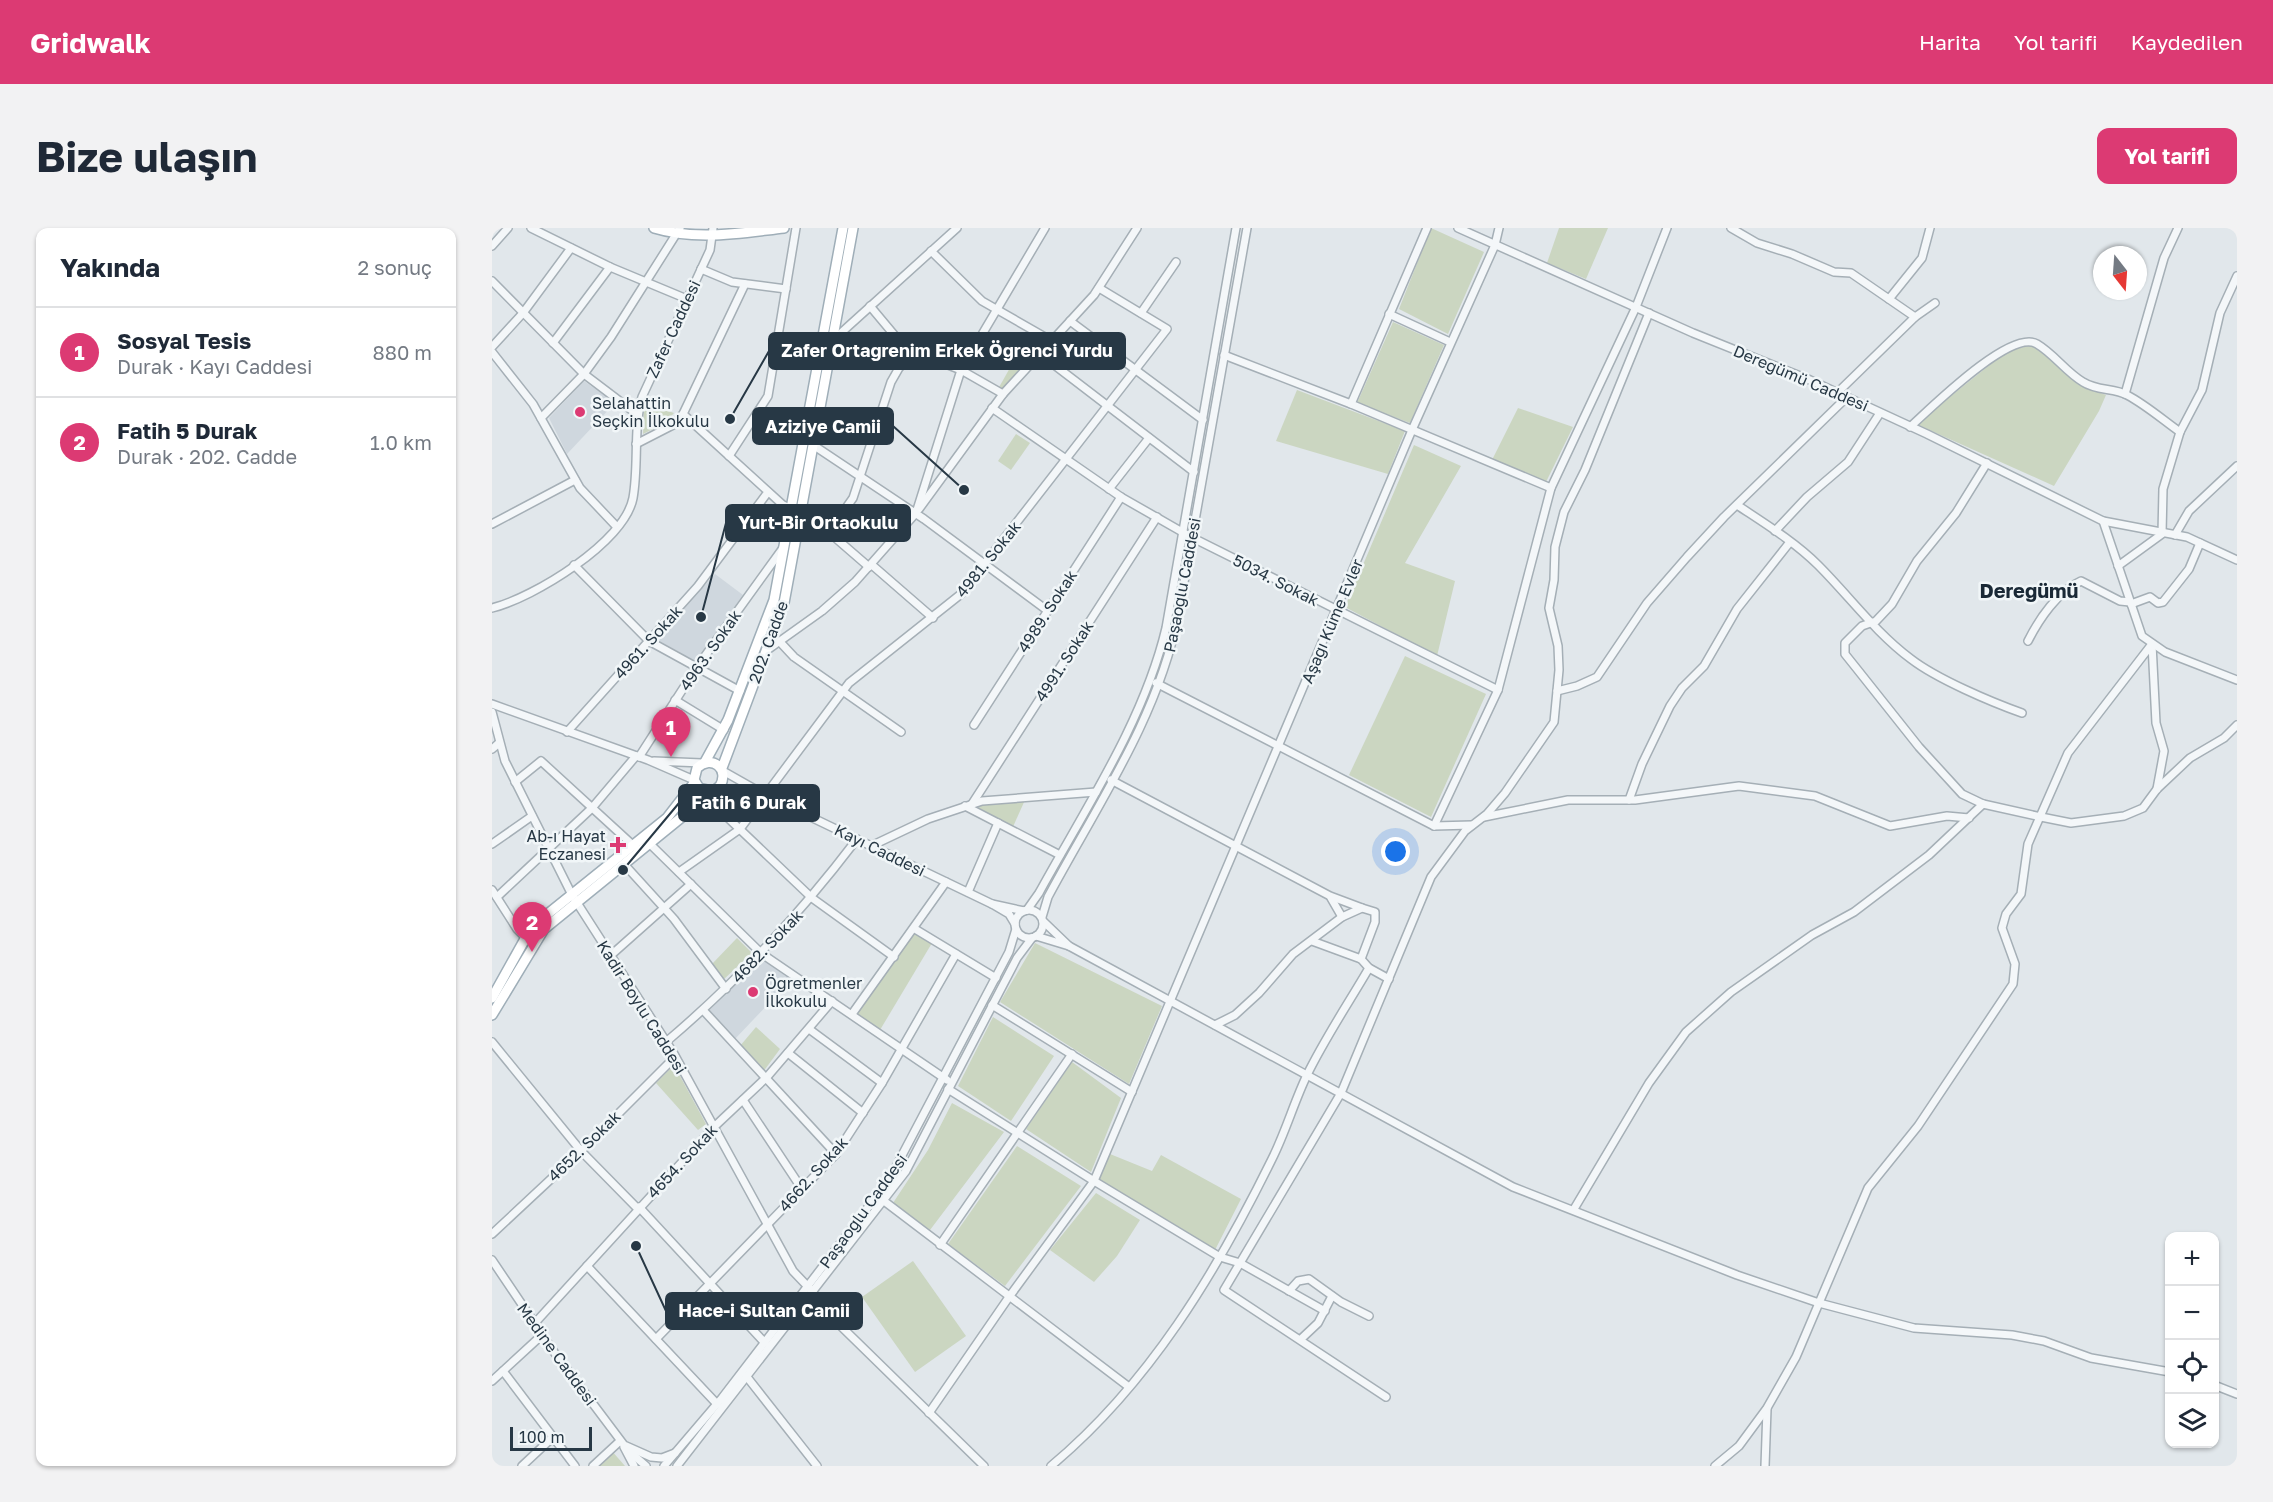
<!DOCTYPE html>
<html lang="tr">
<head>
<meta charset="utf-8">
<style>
  :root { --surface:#fff; --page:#f2f2f3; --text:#1f2937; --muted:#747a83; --line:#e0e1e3; --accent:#dc3a73 }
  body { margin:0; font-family:"Golos Text",sans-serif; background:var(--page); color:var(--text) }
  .controls { position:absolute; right:18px; bottom:18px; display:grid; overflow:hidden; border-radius:12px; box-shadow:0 2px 4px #0004 }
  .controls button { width:54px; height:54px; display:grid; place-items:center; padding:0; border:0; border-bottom:2px solid var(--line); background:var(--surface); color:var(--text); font:30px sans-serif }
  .compass { position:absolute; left:1601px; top:18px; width:54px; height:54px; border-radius:50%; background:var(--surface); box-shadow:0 2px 4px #0004; rotate:163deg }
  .scale { position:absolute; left:18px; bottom:15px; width:82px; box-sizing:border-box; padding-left:6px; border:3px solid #273845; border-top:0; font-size:16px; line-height:21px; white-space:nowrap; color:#273845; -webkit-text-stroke:4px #f1f6f8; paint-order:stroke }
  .you { position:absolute; left:904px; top:624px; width:21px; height:21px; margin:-15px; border:4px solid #fff; border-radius:50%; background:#1a73e8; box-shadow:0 0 0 9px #1a73e833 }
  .badge { display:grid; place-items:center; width:39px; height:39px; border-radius:50%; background:var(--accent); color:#fff; font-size:20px; font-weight:700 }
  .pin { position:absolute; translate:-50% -50px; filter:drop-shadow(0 2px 3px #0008) }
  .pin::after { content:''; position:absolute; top:32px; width:21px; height:18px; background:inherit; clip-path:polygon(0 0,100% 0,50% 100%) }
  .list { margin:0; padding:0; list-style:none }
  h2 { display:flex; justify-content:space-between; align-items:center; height:78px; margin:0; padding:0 24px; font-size:26px }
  h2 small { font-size:20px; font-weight:400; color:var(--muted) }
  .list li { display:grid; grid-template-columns:39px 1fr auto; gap:18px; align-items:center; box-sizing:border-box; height:90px; padding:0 24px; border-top:2px solid var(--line) }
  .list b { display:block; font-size:22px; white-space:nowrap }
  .list p { margin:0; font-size:20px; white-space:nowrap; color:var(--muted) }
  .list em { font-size:20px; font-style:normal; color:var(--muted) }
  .icon { flex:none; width:33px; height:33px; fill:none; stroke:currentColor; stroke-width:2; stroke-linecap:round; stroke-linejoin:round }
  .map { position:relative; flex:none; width:1745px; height:1238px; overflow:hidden; border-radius:12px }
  header { display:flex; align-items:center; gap:36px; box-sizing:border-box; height:84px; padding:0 30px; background:var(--accent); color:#fff }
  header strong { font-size:28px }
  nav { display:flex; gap:33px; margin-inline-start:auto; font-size:21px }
  .intro { display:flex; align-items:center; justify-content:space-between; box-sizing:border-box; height:144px; padding:0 36px }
  h1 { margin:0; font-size:42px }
  .button { padding:15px 27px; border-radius:12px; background:var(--accent); color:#fff; font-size:21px; font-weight:700 }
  main { display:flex; gap:36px; padding:0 36px }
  aside { flex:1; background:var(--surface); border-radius:12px; box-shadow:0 2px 4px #0004 }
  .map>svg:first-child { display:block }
  .built { fill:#cfd7de }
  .green { fill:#cbd6c1 }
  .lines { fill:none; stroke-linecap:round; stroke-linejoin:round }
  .minor-casing { stroke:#a5afb6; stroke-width:10 }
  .major-casing { stroke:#9faeb8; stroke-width:12 }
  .minor { stroke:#f4f7f9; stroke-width:7 }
  .major { stroke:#fff; stroke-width:9 }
  .poi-dot { fill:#dc3a73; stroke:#f1f6f8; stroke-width:2 }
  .labels { text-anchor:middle; stroke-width:5; stroke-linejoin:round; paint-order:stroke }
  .street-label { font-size:16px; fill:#273845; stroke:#f1f6f8 }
  .poi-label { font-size:16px; fill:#273845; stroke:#f1f6f8; text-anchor:start }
  .quarter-label { font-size:20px; font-weight:bold; fill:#1a2936; stroke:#f1f6f8 }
  .leader { fill:none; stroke:#273845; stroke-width:2 }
  .callout-dot { fill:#273845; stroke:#f1f6f8; stroke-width:2 }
  .callout { fill:#273845; stroke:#273845; stroke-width:2 }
  .callout-label { font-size:18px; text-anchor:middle; font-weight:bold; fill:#fff }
</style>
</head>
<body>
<header>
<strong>Gridwalk</strong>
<nav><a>Harita</a><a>Yol tarifi</a><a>Kaydedilen</a></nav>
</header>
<div class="intro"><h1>Bize ulaşın</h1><a class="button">Yol tarifi</a></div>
<main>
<aside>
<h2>Yakında<small>2 sonuç</small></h2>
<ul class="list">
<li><span class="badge">1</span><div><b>Sosyal Tesis</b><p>Durak · Kayı Caddesi</p></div><em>880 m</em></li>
<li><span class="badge">2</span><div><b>Fatih 5 Durak</b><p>Durak · 202. Cadde</p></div><em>1.0 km</em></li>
</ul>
</aside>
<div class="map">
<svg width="1745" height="1238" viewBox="0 0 1745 1238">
  <rect width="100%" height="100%" fill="#e1e7eb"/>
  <g class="built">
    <path d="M92,153L118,171L121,177L75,226L57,190Z"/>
    <path d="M223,346L251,367L203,433L164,411Z"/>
    <path d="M273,733L299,752L242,812L218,785V780L265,735Z"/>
  </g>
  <g class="green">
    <path d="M939,0L992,24L956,106L907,81Z"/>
    <path d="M1067,0H1116L1094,51L1055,35Z"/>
    <path d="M901,94L952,117L918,195L865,175Z"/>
    <path d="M539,103L556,112L510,164L506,161Z"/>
    <path d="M1540,117L1590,158L1614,167L1607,183L1562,258L1424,196L1505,131L1517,123Z"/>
    <path d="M805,162L913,203L896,246L784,213Z"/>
    <path d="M152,175L182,185L173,195L151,206Z"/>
    <path d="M1026,180L1081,199L1054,254L1000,232Z"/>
    <path d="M524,206L538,215L519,242L506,233Z"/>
    <path d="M922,217L969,238L913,335L963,353L945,428L853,379Z"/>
    <path d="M913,428L994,466L939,589L857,547Z"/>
    <path d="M223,571L260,573L262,574L245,595L222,572Z"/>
    <path d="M533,572L520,601L484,578Z"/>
    <path d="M423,705L440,715L388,802L364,785Z"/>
    <path d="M245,710L260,725L231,752L220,736Z"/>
    <path d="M543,715L670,778L637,856L508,774Z"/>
    <path d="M501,789L562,828L519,893L466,858Z"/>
    <path d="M264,799L288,821L271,844L248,818Z"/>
    <path d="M580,834L629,870L599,944L534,901Z"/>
    <path d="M182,837L214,896L206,902L164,855Z"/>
    <path d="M460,875L512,904L438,1002L401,975L436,922Z"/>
    <path d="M525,918L589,958L513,1058L456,1016Z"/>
    <path d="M618,926L660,943L669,927L749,971L723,1022L606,952Z"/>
    <path d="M604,965L648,992L625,1028L602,1054L558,1022Z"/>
    <path d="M421,1033L474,1108L423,1144L370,1069Z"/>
    <path d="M119,1222L133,1238H102Z"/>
  </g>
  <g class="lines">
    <g class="minor-casing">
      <g id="minor">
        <path d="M39,0L118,39L195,71"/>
        <path d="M935,0L859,176L1059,260"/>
        <path d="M966,0L1201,105L1318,152L1435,206L1611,293L1695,309L1745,332"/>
        <path d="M1239,0L1265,15L1300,26L1342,44L1359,45L1423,89"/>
        <path d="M0,18L16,0"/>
        <path d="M439,23L490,73L560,113"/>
        <path d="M209,41L240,54L294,61"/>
        <path d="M0,53L92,146L146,187"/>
        <path d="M1397,71L1430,30L1438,0"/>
        <path d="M378,78L419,127L426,125L469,142L511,166"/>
        <path d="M649,85L684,34"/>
        <path d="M897,86L958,114"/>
        <path d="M578,93L711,192"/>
        <path d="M340,113L465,0"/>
        <path d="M61,115L118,39"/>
        <path d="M0,119L31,85L79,20"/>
        <path d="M0,124L41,176L88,260L125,299"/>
        <path d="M548,126L702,244"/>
        <path d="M732,127L859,176"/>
        <path d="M1345,165L1423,89L1443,75"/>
        <path d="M1633,166L1672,30L1686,0"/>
        <path d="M500,180L629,269L699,309L1006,462"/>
        <path d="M191,186L291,277L303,283"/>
        <path d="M49,190L92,146L119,109L188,0"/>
        <path d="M1418,199C1438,181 1519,100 1545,116C1562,126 1574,144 1591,154C1605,163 1622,160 1635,167C1654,177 1671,192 1688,204"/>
        <path d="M144,216L181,197L191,186L253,56"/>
        <path d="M321,217L432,291L556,383"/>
        <path d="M237,228L276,168L304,0"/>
        <path d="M1495,235L1464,285L1425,333L1400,376L1384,393L1370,398L1353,415V426L1365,441L1427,519L1470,566L1491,576L1549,589L1579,595L1632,588L1651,580L1665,561L1698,530L1732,510L1745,497"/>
        <path d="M617,261L657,210"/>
        <path d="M1245,277C1272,295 1303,314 1326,337C1358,369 1383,404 1419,431C1445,451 1499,474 1530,485"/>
        <path d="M309,280L377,339"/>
        <path d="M427,281L511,166L602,67L645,0"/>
        <path d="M1611,293L1650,408L1673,424L1745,452"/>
        <path d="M0,296L83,252"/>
        <path d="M1283,303L1315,269L1356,234L1388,185"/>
        <path d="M337,304L361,270L399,154L407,140L419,127"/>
        <path d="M1683,307L1697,283L1745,238"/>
        <path d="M82,337L157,413L248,463"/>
        <path d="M380,337L441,390"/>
        <path d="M1626,338L1670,306L1671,261L1688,204L1710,162L1728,85L1745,48"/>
        <path d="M1639,376L1658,369L1666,375L1671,374L1697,341L1708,315"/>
        <path d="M0,380C41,370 133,314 141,270C147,236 141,202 150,169L218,22L221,0"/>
        <path d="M1536,413C1547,391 1566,363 1589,353L1628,373L1638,374"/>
        <path d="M288,414L302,429L409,504"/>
        <path d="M1660,416L1664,495L1672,523L1665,561"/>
        <path d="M274,423L330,383L363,354L424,285L469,142L553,0"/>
        <path d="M664,455L942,598L980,597"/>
        <path d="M1065,463L1085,458L1105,449L1155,375L1195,329L1232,289L1355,169"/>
        <path d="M183,472L232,502"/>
        <path d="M0,476L156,532L202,552"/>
        <path d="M0,484L13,533L80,667L182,826L301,1043L321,1064"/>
        <path d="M482,497L629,269"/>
        <path d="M75,504L206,358L276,264"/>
        <path d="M0,521L7,515"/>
        <path d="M147,529L205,439L291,320"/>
        <path d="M162,533L210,535"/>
        <path d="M619,552L838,668L870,680"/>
        <path d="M23,554L49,533L144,620"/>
        <path d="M223,563L275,568L231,543"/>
        <path d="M275,568L500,676"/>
        <path d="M214,569L320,670L402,729"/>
        <path d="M1137,572L1150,536L1178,478L1190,460L1212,438L1245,381L1298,314"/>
        <path d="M480,576L665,289"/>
        <path d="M473,578L568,627"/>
        <path d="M992,589L1076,572H1143L1247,558L1323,568L1398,598L1455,588L1477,590"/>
        <path d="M942,598L1006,462L1059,260L1144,79L1175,0"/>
        <path d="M0,616L40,588"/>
        <path d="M158,616L270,726L455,852"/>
        <path d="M379,618L436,591L490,573L604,564"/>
        <path d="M132,636L182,691L234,761"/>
        <path d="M187,644L248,601L357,455L469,366L675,101L607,60"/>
        <path d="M0,662L25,701L40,716"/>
        <path d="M476,664L506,595"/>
        <path d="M5,669L100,580L144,528"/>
        <path d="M839,670L850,689"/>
        <circle cx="537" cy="696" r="14"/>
        <path d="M535,682L547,665C593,581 652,493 674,400L744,0"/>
        <path d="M550,689L556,669C604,579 666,490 686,388L755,0"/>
        <path d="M523,696L517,686L500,676L532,683"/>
        <path d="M423,701L504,750"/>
        <path d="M544,708L577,718L552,694"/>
        <path d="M820,713L869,731L877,740L897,751"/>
        <path d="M577,718L1021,959L1245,1047L1327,1075L1422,1100L1520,1107L1552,1113L1599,1130L1678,1144"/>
        <path d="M118,728L199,656"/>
        <path d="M500,777L640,864"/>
        <path d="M211,782L344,926"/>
        <path d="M360,786L454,654"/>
        <path d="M723,797L743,787L767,765L801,726L850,689L870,680L883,684V694L869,731"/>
        <path d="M317,801L390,855"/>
        <path d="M0,814L89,923L146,981"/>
        <path d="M174,814C246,753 308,686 365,611"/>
        <path d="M296,825L371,885"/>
        <path d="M456,861L602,953L920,202L1003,17L1007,0"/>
        <path d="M251,872L310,961"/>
        <path d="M392,973L637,1159"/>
        <path d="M147,979L273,1115"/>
        <path d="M1082,981L1157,855L1194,804L1239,764L1320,707L1362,684L1437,627L1491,576"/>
        <path d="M0,1006L89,923L183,829"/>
        <path d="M448,1017L580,826"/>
        <path d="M0,1032L62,1124L132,1217L159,1229L170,1230L183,1225"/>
        <path d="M95,1038L225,1176"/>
        <path d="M797,1063L806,1053L817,1051L849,1074L877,1088"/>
        <path d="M318,1068L492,1238"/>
        <path d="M42,1096L222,899L275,849L340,773"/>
        <path d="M164,1111L344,926L390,855L464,726"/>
        <path d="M809,1111L826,1095L840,1068"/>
        <path d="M11,1143L83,1238"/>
        <path d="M255,1149L325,1238"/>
        <path d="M0,1153L50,1107"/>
        <path d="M1722,1157L1745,1166"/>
        <path d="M894,1169L732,1062L849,865L939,649L973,603L995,586L1013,565L1062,494L1067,442L1066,418L1057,380L1062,352L1063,319L1072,284L1093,242L1157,85"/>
        <path d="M437,1185L517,1069L602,953L728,1029L748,1035L833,1083"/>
        <path d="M132,1219L142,1238"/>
        <path d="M140,1226L154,1238"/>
        <path d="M30,1238L61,1209"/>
        <path d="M101,1238L128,1213"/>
        <path d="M172,1238L230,1170L397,952L517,724L524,701"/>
        <path d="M185,1238L414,943L525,730L540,710"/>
        <path d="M559,1238C657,1156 724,1045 780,931C794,903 802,874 815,847C833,810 856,776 877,740"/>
        <path d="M1223,1238L1247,1218L1275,1180L1304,1129L1376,960L1426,898L1521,756L1523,736L1510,700L1514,686L1529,666L1536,616L1576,525L1660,416"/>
        <path d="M1273,1238L1275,1181"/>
      </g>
    </g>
    <g class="major-casing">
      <g id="major">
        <path d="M162,0C205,13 248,5 292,0"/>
        <path d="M213,534L236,492L282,372L351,0"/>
        <path d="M230,540L292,375L361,0"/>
        <path d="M0,770L33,711L47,693L175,590L203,554"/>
        <path d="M0,787L52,701L228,558C238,541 220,526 205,540L202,552L207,560L220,563"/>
      </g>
    </g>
    <use href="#minor" class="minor"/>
    <use href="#major" class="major"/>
  </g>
  <g class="poi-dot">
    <circle cx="88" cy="184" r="6"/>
    <path d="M123 608h6v6h6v6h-6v6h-6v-6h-6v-6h6z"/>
    <circle cx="261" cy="764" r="6"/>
  </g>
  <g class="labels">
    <g class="street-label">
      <text transform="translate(181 101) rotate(-65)" y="6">Zafer Caddesi</text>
      <text transform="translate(1309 150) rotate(23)" y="6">Deregümü Caddesi</text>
      <text transform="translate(496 331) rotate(-51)" y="6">4981. Sokak</text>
      <text transform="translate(784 352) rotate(27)" y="6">5034. Sokak</text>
      <text transform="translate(690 357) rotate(-79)" y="6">Paşaoğlu Caddesi</text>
      <text transform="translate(555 383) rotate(-57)" y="6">4989. Sokak</text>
      <text transform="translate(840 393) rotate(-67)" y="6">Aşağı Küme Evler</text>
      <text transform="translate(156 414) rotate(-48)" y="6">4961. Sokak</text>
      <text transform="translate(276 414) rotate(-70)" y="6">202. Cadde</text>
      <text transform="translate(218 422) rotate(-55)" y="6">4963. Sokak</text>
      <text transform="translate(572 433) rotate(-57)" y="6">4991. Sokak</text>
      <text transform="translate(388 622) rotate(26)" y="6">Kayı Caddesi</text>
      <text transform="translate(275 718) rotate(-46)" y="6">4682. Sokak</text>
      <text transform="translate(150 779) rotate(58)" y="6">Kadir Boylu Caddesi</text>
      <text transform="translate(92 918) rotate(-44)" y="6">4652. Sokak</text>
      <text transform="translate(190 933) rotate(-47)" y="6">4654. Sokak</text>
      <text transform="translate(321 946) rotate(-48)" y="6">4662. Sokak</text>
      <text transform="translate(371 983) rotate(-54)" y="6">Paşaoğlu Caddesi</text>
      <text transform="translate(65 1126) rotate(54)" y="6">Medine Caddesi</text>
    </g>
    <g class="poi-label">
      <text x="100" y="181">Selahattin<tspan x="100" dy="18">Seçkin İlkokulu</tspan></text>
      <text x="114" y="614" text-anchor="end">Ab-ı Hayat<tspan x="114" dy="18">Eczanesi</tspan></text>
      <text x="273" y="761">Öğretmenler<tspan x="273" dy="18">İlkokulu</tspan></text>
    </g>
    <g class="quarter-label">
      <text x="1537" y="370">Deregümü</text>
    </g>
  </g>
  <path class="leader" d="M238 191L277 123M472 262L401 198M209 389L234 295M131 642L187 575M144 1018L174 1083"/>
  <g class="callout-dot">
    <circle cx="238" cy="191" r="6"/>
    <circle cx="472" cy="262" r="6"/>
    <circle cx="209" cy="389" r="6"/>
    <circle cx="131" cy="642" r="6"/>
    <circle cx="144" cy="1018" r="6"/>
  </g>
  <g class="callout">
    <rect x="277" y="105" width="356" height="36" rx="6"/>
    <rect x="261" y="180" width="140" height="36" rx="6"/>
    <rect x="234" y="277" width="184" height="36" rx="6"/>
    <rect x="187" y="557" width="140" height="36" rx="6"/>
    <rect x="174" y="1065" width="196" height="36" rx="6"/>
  </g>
  <g class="callout-label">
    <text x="455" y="129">Zafer Ortağrenim Erkek Öğrenci Yurdu</text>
    <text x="331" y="205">Aziziye Camii</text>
    <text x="326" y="301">Yurt-Bir Ortaokulu</text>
    <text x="257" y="581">Fatih 6 Durak</text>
    <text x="272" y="1089">Hace-i Sultan Camii</text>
  </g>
</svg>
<div class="controls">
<button>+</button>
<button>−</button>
<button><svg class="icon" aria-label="locate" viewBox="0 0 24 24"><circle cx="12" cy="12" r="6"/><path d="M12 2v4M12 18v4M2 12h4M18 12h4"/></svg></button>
<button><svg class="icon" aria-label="layers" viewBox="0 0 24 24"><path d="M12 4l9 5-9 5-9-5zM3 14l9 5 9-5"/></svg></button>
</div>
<svg class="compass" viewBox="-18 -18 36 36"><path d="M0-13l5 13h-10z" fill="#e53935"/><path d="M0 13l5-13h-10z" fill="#747a83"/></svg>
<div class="scale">100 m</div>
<div class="you"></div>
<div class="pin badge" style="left:179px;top:529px">1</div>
<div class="pin badge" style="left:40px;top:724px">2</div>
</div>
</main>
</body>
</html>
